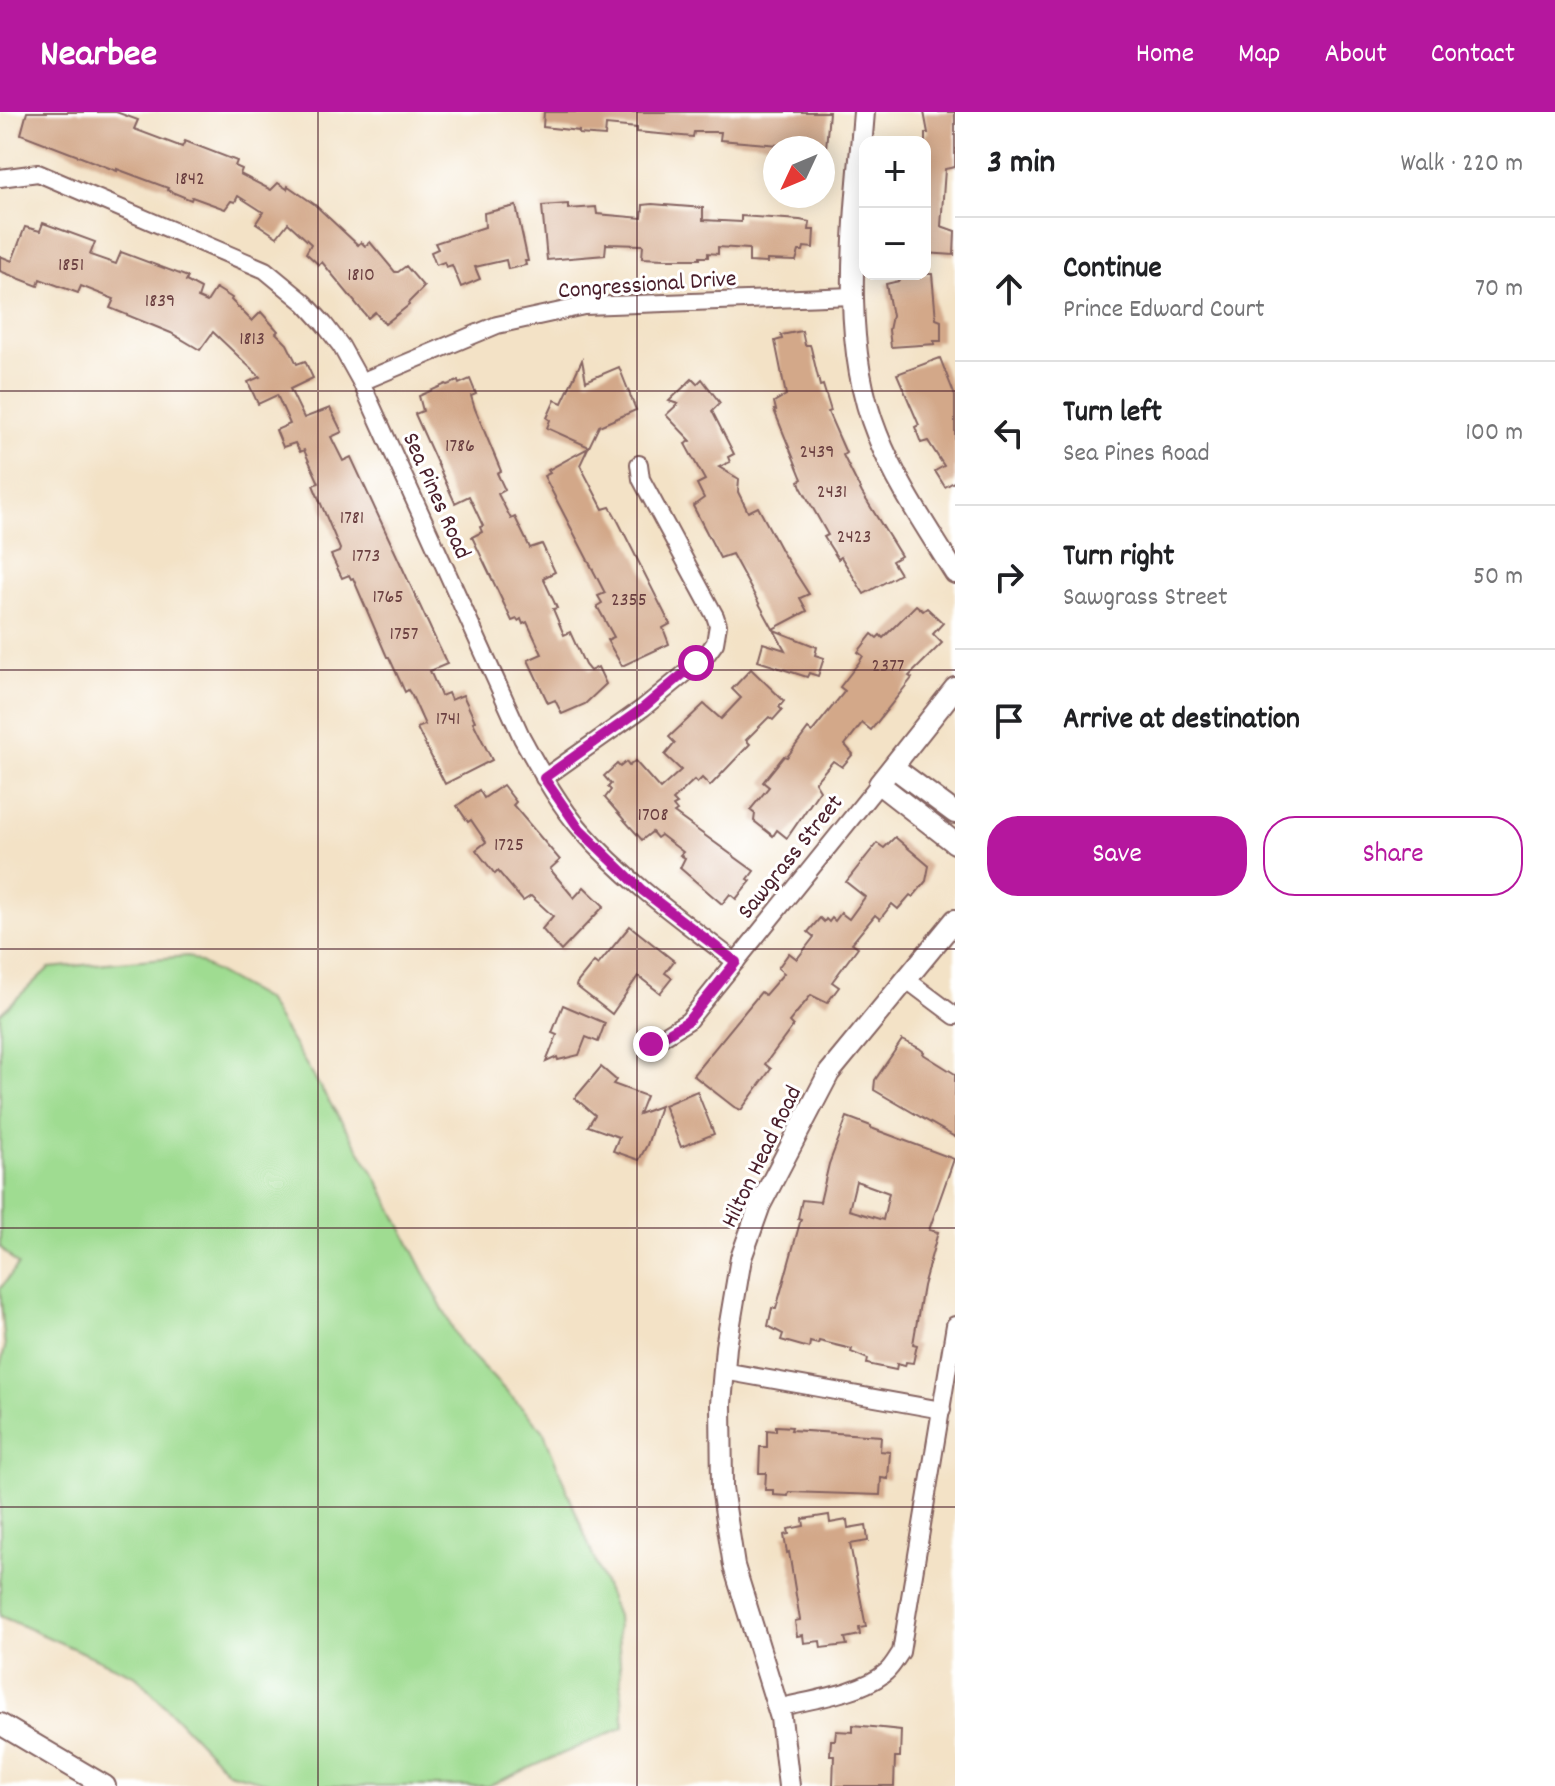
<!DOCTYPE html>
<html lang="en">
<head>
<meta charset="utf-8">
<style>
  :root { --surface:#fff; --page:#f2f2f2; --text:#202124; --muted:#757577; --line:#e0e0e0; --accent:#b5179e }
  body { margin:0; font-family:Dekko,sans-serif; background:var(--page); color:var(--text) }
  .controls { position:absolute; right:24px; top:24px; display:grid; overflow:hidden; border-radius:16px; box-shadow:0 4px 20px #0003 }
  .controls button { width:72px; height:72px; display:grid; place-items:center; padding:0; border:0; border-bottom:2px solid var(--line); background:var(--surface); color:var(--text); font:40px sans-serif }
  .compass { position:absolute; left:763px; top:24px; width:72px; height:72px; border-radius:50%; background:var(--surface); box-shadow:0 4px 20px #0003; rotate:226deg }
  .stop { position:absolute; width:24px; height:24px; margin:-18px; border:6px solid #b5179e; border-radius:50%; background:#fff }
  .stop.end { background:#b5179e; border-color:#fff; box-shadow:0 2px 8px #0008 }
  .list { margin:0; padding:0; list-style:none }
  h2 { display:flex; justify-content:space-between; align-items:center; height:104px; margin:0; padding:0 32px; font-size:34px }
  h2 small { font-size:26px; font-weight:400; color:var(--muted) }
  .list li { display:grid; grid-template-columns:52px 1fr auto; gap:24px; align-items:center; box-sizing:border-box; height:144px; padding:0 32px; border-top:2px solid var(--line) }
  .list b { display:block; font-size:30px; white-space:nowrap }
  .list p { margin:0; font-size:26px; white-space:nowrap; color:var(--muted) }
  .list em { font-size:26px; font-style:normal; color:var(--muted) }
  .actions { display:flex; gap:16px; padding:24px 32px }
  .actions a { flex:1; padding:18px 0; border:2px solid var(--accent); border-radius:32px; text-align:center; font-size:28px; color:var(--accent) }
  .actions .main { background:var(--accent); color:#fff }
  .icon { flex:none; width:44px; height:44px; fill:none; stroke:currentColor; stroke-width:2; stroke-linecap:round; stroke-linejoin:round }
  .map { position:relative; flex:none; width:955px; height:1674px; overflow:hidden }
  header { display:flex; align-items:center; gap:48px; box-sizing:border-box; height:112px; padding:0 40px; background:var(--accent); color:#fff }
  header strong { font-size:38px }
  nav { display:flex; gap:44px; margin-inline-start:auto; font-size:28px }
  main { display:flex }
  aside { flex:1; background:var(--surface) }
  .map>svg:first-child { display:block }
  .green { fill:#9fdc91; stroke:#747e5e; stroke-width:2 }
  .building { fill:#d3a889; fill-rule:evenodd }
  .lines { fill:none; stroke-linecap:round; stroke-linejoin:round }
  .minor-casing { stroke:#856361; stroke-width:20 }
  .tertiary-casing { stroke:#856361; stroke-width:24 }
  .minor { stroke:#fff; stroke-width:16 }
  .tertiary { stroke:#fff; stroke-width:20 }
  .route { stroke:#b5179e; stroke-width:10 }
  .grid { fill:none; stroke:#4a1f2b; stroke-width:2; stroke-opacity:0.55 }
  .labels { text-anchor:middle; stroke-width:6; stroke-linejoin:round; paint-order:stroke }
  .number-label { font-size:20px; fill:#6c4142 }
  .street-label { font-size:24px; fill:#4a1f2b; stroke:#fff }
</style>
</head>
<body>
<header>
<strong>Nearbee</strong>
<nav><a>Home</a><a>Map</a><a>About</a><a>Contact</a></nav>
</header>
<main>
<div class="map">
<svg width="955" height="1674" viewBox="0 0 955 1674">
  <rect width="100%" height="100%" fill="#fff"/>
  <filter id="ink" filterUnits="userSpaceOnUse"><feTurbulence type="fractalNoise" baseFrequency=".0125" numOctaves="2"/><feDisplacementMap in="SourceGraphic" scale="16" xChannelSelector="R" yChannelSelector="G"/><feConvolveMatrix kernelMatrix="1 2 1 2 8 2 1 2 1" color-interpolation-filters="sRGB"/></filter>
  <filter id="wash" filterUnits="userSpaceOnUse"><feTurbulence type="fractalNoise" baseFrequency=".006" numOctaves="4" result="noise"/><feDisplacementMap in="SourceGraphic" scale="32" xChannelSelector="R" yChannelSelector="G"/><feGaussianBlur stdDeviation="1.8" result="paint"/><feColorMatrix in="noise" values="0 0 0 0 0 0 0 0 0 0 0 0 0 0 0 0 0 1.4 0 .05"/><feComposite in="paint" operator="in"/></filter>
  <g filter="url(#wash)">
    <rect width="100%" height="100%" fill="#f3e2c6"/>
    <path class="green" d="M188,844L266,888L376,1065L460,1231L543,1318L617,1504L624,1615L488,1674H281L228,1660L136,1564L0,1504V1255L5,1236L0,1177L18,1153L0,1135V902L49,856Z"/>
    <g id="blocks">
      <g class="building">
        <path d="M27,0H116L138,8L134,17L182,35L185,29L237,49L235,54L242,57L240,62L271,78L278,71L287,77L288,74L314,92L358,133L361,130L365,134L370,130L395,160H398L406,154L424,175L408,191L409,193L385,212L375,200L368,206L322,150L319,153L306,141L311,132L288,111L277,125L256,111L263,100L238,84L235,90L231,89L225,97L192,85L191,88L167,78L168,76L117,57V59L21,22Z"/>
        <path d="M544,0H829L826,36H791L792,34L720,28L721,20H694L693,25L637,20V16L606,13L605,24L579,22V19L543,15Z"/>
        <path d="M924,0H955V55L945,57L941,114L955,119L954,143L925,141V21H928Z"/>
        <path d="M568,92V97L596,95L597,102L642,106L643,93L652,92L703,96V108L741,110V104L800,108L810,110L809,118H814L813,136L804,135L803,139H799L796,149L767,148V151L749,150V137L718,135V142L708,141V145H700V147H665L642,146L643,133L606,132L605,143L547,148L542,94Z"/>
        <path d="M516,94L528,149H525L526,153L508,157L506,148L475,155L480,167L461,175L452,153L446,155L444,150L436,153L431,140L438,137L435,131L485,115L484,101Z"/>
        <path d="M43,111L95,130L90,143L116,152L121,140L188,165L186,169L201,177L198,186L207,190L216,176L232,186L231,188L252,209L261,200L278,219L276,221L287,232L297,252L305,249L313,266L290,277L304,306L330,296L342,320L331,325L343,349L351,345L447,552L430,559L441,584L448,581L451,588L463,583L475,609L473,610L492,648L445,672L417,616L425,613L412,584L408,578L405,580L389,545H387L353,466L351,467L349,463L342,466L331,443L339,440L340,437L313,373L319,371L304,338L300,340L295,331L283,335L276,318L290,312L277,283L258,292L248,270L260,265L213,220L200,238L171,221L110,196L114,187L81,174L78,181L40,167L38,174L0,159V144L12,149L25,115L40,119Z"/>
        <path d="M898,162H932L936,207L941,209V229H934L935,232L891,235L889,218L892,204L886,172L899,169Z"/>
        <path d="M802,219L805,233H810L811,236L820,274L823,273L831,299L828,300L846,341L843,343L862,381L901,444L892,449L900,462L864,482L841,445L838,447L824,425L828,423L801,375L799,369L802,367L774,298H776L774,290L786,283L775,229L782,227L781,223Z"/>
        <path d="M940,246L955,284V372L954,370L945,375L935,359L944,354L928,329L921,331L915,315L919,313L897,262Z"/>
        <path d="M582,248L586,269L619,255L636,298L599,314L589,335L547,316L550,308L547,306L555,288L562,291Z"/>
        <path d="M470,267L476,282L471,284L475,297L501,359L497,361L505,378L498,382L511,407L515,405L530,436L542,432L555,460L543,466L557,496L553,497L564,523L570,520L585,553L590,559L598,555L606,572L585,592L562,602L555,588L548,591L528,548L542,542L527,510L523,512L521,507L518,509L517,507L512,509L472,425L482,420L480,415L483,414L469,384L455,391L415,302L423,299L419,284L446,272L447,273L458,269L459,272Z"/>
        <path d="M692,267L697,272L702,267L720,291L712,299L734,342L728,345L730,350L719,355L739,367L738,380L748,400L758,395L782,440L809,482L800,486L807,499L773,517L732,442L720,446L693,394L704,386L697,372L705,368L685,332L691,329L666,303L678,292L669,289Z"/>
        <path d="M588,336L580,353L603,397L610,395L617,407L670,512L663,516L669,532L622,554L607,528L614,525L597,494L602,491L598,484L605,481L544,364L550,361L548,358Z"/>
        <path d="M916,493L923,499L927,496L943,511L933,522L942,531L909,564L912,566L871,618L862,611L845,633L853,642L842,655L833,649L815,670L820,678L787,726L777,718L773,724L754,709L755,702L750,698L769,675L763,670L784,644L787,645L808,617L812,620L845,579L840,575L860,549L863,544L858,540L872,522L877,526L880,523L883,526Z"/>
        <path d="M774,518L817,535L815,543L824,546L818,564L809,561L807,565L758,549L763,531L785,538Z"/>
        <path d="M751,557L784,589L779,595L782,598L773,608L769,605L746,628L750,632L710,674L702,666L697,671L694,668L673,688L677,692L673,694L677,699L674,701L754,759L748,767L751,769L736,787L730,782L722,792L680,756L685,746L680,743L683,740L661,723L657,726L652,720L642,728L625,709L605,686L611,678L608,675L611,672L604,664L617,652L620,655L626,650L629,654L635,649L660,677L681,658L665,643L675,631L669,625L704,592L721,607L741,586L732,577Z"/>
        <path d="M503,673L516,690L513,693L560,748L550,757L574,786L584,775L604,794L561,839L542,817L553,804L531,784L523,789L498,759L495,762L476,738L486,730L471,708L468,710L457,694L479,678L484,686Z"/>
        <path d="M895,725L929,754L926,769L913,785L910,783L898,797L892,792L880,807L875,803L852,831L858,835L832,870L839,875L827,891L811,883L789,910L793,914L765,952L771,957L741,998L734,995L693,963L761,880L765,883L784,861L778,856L789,841L797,847L814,825L808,820L820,806L824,810L826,807L829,810L832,806L835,809L841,801L849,807L865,785L846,770L877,731L884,736Z"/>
        <path d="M630,814L674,849L665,861L672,866L660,881L638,864L612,902L576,874L577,871L594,850L598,853Z"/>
        <path d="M563,893L605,911L598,930L586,925L579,943L558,948L557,945L546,950L557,923L552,921Z"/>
        <path d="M902,928L919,936L924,940L923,942L955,962V1025L874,978L875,968Z"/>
        <path d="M601,955L616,968L613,972L646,984L639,1002L660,994L647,1033L639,1048L613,1039L619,1025L588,1014L595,1003L575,986Z"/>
        <path d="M697,979L714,1022L681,1035L664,993Z"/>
        <path d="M847,1005L871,1014V1016L954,1047L929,1118L938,1120L923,1174L913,1232L917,1233L913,1251L906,1250L905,1254L897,1252L896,1258L867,1252L868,1247L851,1240L852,1237L819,1229L818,1232L810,1230L809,1236L781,1228L783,1222L768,1214L772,1196L776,1197L801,1107L798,1106L802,1088L820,1090L829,1052ZM856,1069L889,1081L883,1108L849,1098Z"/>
        <path d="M776,1314L792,1315L791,1318L881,1324L880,1339L890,1340L888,1367L881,1366L880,1383L789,1380L788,1384L773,1383V1378H765L766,1361H759L760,1335H767V1318L776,1319Z"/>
        <path d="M829,1403L830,1411L847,1408L848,1416L866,1413L868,1429L850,1432L866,1515L859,1516L860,1523L845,1526L847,1533L821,1536L820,1529L804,1531L803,1523L797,1524L795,1509L800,1508L789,1440L787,1441L784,1423L789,1422L788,1417L804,1414L803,1407Z"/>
        <path d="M853,1613L901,1618L900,1645H895L894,1674H833L834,1643H830L831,1628H835L836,1619L853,1620Z"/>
      </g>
    </g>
  </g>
  <g filter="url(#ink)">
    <use href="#blocks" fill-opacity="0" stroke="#856361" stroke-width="2"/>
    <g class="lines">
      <g class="minor-casing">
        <g id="minor">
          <path d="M0,66L38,61L265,158L305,191L324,212L341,234L361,270L522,626C540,658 558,692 582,719C627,770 683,809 736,850"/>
          <path d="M361,270L497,213L584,194L853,184"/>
          <path d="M544,666L643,596L704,546L715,531L718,513L715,504L641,367L639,352"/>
          <path d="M907,868L955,904"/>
          <path d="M651,932L688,909L879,672"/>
          <path d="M724,1259L942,1298"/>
          <path d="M778,1596C808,1588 863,1581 886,1560C892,1555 896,1547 901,1540L955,1213"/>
        </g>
      </g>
      <g class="tertiary-casing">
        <g id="tertiary">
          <path d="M864,0C856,102 838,226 877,322C896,371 927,416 955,461"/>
          <path d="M955,576L879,672L955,731"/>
          <path d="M893,655L955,701"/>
          <path d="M0,1612L105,1674"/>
          <path d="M789,1674L781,1606L734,1454L722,1376L721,1292L726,1235L741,1146L760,1093L829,961L955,808"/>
        </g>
      </g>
      <use href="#minor" class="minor"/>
      <use href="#tertiary" class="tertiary"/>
    </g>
  </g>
  <g class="lines" filter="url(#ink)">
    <path class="route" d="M651,932L688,909L736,850L642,778L580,718L544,666L643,596L696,551"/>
  </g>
  <path class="grid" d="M318,0V1674M637,0V1674M0,279H955M0,558H955M0,837H955M0,1116H955M0,1395H955"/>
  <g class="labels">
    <g class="number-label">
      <text x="190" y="72">1842</text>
      <text x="71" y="158">1851</text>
      <text x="361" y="168">1810</text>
      <text x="160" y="194">1839</text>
      <text x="252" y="232">1813</text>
      <text x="460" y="339">1786</text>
      <text x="817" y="345">2439</text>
      <text x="832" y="385">2431</text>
      <text x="352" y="411">1781</text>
      <text x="854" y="430">2423</text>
      <text x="366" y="449">1773</text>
      <text x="388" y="490">1765</text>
      <text x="629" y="493">2355</text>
      <text x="404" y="527">1757</text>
      <text x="888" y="559">2377</text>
      <text x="448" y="612">1741</text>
      <text x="653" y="708">1708</text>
      <text x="509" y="738">1725</text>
    </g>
    <g class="street-label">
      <text transform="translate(647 171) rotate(-4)" y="8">Congressional Drive</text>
      <text transform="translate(438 383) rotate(66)" y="8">Sea Pines Road</text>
      <text transform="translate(789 744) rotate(-51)" y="8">Sawgrass Street</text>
      <text transform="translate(760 1044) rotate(-64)" y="8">Hilton Head Road</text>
    </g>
  </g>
</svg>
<div class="controls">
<button>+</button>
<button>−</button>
</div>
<svg class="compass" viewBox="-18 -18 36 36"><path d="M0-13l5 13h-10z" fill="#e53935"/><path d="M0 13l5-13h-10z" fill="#757577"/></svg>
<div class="stop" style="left:696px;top:551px"></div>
<div class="stop end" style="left:651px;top:932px"></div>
</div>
<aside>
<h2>3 min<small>Walk · 220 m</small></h2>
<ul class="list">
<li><svg class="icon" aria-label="ahead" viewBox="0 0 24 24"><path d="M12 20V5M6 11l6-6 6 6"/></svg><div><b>Continue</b><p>Prince Edward Court</p></div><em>70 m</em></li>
<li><svg class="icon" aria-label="left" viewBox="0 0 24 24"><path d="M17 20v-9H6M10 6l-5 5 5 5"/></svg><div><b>Turn left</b><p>Sea Pines Road</p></div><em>100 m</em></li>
<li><svg class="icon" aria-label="right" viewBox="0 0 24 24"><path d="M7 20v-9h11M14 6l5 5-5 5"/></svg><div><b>Turn right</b><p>Sawgrass Street</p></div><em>50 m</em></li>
<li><svg class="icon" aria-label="arrive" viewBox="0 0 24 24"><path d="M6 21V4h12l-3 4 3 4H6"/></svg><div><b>Arrive at destination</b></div></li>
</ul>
<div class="actions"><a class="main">Save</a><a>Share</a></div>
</aside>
</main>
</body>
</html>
